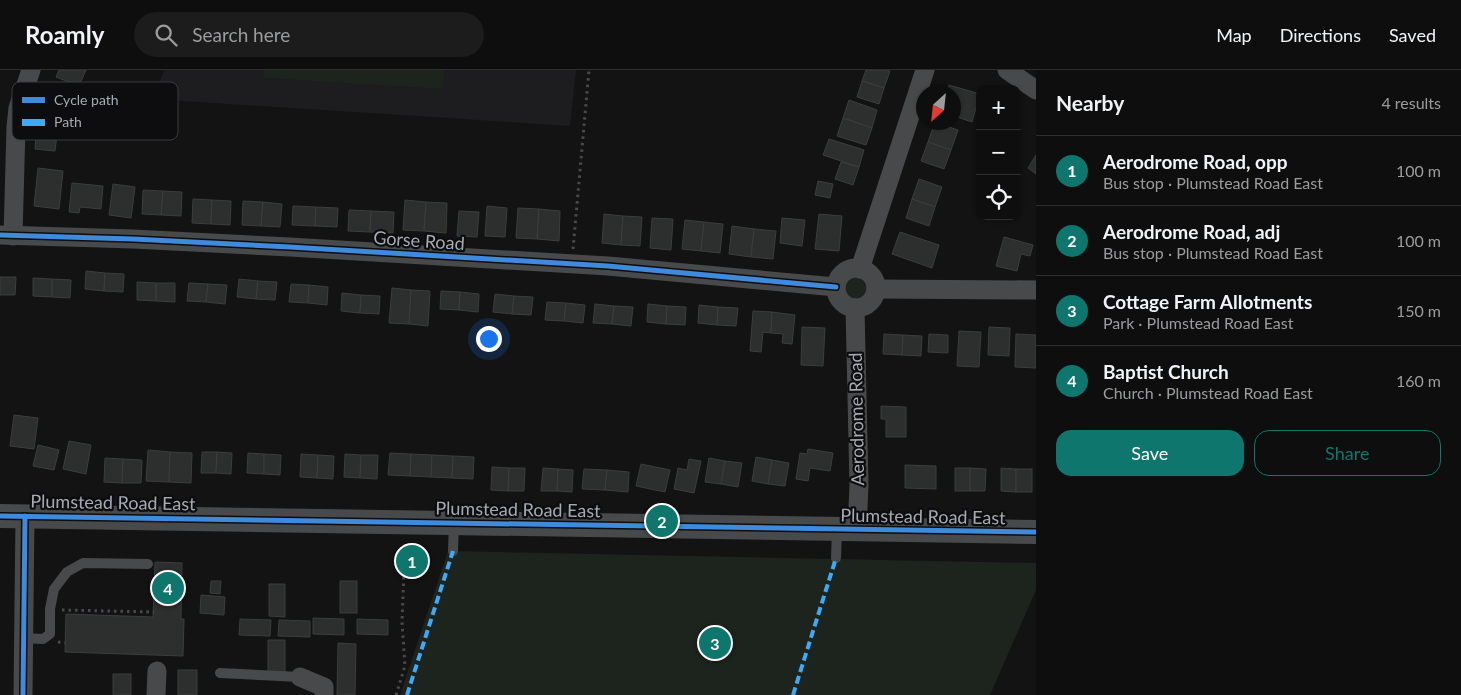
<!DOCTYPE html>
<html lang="en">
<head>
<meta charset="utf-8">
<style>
  :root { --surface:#0e0e0e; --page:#1c1c1c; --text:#f1f3f6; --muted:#9b9c9e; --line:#2e2e2e; --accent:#0f766e }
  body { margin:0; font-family:Lato,sans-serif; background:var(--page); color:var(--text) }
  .controls { position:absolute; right:15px; top:15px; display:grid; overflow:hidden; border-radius:10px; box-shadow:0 1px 4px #0004 }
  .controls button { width:45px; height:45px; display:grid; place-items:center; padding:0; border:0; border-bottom:1px solid var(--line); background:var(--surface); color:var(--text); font:25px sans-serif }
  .compass { position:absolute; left:916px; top:15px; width:45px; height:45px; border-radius:50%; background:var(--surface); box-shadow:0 1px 4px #0004; rotate:207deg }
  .you { position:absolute; left:488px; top:268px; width:18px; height:18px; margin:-12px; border:4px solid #fff; border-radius:50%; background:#1a73e8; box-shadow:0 0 0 8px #1a73e833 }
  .badge { display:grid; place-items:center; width:32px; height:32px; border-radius:50%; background:var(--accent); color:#fff; font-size:16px; font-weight:700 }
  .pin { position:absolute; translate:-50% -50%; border:2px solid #fff; box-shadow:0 1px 5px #0006 }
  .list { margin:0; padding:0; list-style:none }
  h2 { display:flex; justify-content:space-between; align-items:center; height:65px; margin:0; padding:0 20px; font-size:21px }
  h2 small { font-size:16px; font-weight:400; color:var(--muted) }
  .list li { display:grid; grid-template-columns:32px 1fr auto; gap:15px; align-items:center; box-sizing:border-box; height:70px; padding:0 20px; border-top:1px solid var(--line) }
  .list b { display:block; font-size:19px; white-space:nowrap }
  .list p { margin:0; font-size:16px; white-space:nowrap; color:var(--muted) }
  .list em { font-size:16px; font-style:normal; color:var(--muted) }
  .actions { display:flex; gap:10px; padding:15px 20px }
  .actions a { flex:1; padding:11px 0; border:1px solid var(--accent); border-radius:15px; text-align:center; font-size:18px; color:var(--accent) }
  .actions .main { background:var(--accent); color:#fff }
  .icon { flex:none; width:28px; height:28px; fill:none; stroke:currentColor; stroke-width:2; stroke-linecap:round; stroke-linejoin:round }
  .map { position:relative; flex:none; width:1036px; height:625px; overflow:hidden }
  header { display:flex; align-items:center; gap:30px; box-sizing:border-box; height:70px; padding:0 25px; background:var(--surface); border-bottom:1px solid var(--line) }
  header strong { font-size:24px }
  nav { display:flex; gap:28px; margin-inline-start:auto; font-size:18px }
  .search { width:350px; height:45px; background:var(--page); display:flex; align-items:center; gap:12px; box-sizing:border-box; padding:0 18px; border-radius:28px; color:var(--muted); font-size:19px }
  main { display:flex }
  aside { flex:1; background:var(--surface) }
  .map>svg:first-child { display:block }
  .built { fill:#1d1d1f }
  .green { fill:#1d231d }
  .building { fill:#2d2e2e; stroke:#3b3d3f }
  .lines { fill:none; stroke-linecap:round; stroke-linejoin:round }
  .path { stroke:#494a4d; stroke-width:3; stroke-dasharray:2.5 4; stroke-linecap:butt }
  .service { stroke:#47494b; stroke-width:10 }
  .minor { stroke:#47494b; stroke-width:19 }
  .tertiary { stroke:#47494b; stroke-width:24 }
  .quiet { stroke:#3fa9f5; stroke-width:4; stroke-dasharray:8 4; stroke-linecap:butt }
  .cycleway-casing { stroke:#0d0d0f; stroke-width:8 }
  .cycleway { stroke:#408adc; stroke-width:5 }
  .labels { text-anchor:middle; stroke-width:4.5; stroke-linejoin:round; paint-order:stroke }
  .street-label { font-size:18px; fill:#a5abb3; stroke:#0d0d0f }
  .key { fill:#0d0d0f; stroke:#3b3c40; stroke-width:1 }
  .key-label { font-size:14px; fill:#a5abb3 }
</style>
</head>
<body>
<header>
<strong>Roamly</strong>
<div class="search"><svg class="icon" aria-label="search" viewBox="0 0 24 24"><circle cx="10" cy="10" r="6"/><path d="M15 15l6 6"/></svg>Search here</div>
<nav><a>Map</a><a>Directions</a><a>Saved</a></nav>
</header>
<main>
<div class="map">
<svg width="1036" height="625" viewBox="0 0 1036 625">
  <rect width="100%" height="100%" fill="#131313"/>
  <path class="built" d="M164,0H576L570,56L153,29Z"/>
  <g class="green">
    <path d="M264,0H444L443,19L264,8Z"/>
    <circle cx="856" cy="219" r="13"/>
    <path d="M448,481L1036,493V520L990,625H400Z"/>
  </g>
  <g class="building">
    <path d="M59,0H86L79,16L56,7Z"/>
    <path d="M866,0H886L890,1L884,18L862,11Z"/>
    <path d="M862,11L884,18L879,34L857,27Z"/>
    <path d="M949,15L980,24L972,52L954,46V22H947Z"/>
    <path d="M849,30L877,40L872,58L843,48Z"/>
    <path d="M843,48L872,58L866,75L837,66Z"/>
    <path d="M935,52L958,60L951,80L928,72Z"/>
    <path d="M37,54L58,56L55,81L35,79Z"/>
    <path d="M829,69L864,80L859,97L823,85Z"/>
    <path d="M928,72L951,80L944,99L921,91Z"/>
    <path d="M1036,85V104L1028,98Z"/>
    <path d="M841,92L859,97L853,115L835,109Z"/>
    <path d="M38,98L63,101L59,139L34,136Z"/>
    <path d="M919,109L942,117L935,137L912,129Z"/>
    <path d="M818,111L833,114L830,128L815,125Z"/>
    <path d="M72,113L103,116L101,139L80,137L79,143L69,142Z"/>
    <path d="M113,114L135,117L131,148L109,145Z"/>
    <path d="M143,120L163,121L161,145L142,144Z"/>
    <path d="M163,121L182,122L181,146L161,145Z"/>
    <path d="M193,129L212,130L211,154L192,153Z"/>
    <path d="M912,129L935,137L929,156L906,148Z"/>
    <path d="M212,130L231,131L230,155L211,154Z"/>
    <path d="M405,130L426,132L424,161L403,160Z"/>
    <path d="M243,131L263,132L261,156L242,155Z"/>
    <path d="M263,132L282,134L280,157L261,156Z"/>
    <path d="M426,132L447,133L446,163L424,161Z"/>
    <path d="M293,136L316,137L315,156L292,155Z"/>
    <path d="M487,136L507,138L505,167L485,166Z"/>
    <path d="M316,137L338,138L337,157L315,156Z"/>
    <path d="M518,138L539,139L537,169L516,168Z"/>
    <path d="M539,139L560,141L559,171L537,169Z"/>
    <path d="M349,140L371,141L370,162L348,161Z"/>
    <path d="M371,141L394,142L393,163L370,162Z"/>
    <path d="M459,141L479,142L477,167L457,166Z"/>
    <path d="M604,144L623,146L621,175L602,173Z"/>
    <path d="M819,144L842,146L839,181L815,179Z"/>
    <path d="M623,146L642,147L640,176L621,175Z"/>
    <path d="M652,148L673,149L671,180L650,178Z"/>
    <path d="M782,148L805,150L802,176L780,173Z"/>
    <path d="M685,150L704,152L701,181L682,179Z"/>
    <path d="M704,152L723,154L720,183L701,181Z"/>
    <path d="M732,156L754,159L751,187L729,184Z"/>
    <path d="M754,159L776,161L773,189L751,187Z"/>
    <path d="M900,162L939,175L932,198L892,184Z"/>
    <path d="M1004,167L1033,175L1030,186L1021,184L1017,201L996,196Z"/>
    <path d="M86,201L105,203L104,221L85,219Z"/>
    <path d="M105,203L124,204L123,222L104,221Z"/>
    <path d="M0,207H16L15,225H0Z"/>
    <path d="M33,208L52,209V227L33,226Z"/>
    <path d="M52,209L71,210L70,228L52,227Z"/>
    <path d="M239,209L258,211L256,229L237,227Z"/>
    <path d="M258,211L277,212L275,230L256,229Z"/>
    <path d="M137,212L156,213V231L137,230Z"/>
    <path d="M156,213H175V232L156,231Z"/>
    <path d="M189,213L208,214L206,232L187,231Z"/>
    <path d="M208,214L227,215L225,234L206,232Z"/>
    <path d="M291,214L309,215L308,233L289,232Z"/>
    <path d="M309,215L328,217L327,235L308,233Z"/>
    <path d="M392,218L411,220L409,254L389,253Z"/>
    <path d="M411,220L430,221L428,256L409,254Z"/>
    <path d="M441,221L460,222L459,240L440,239Z"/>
    <path d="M460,222L479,224L478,242L459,240Z"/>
    <path d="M342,223L361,225L360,243L341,241Z"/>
    <path d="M495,224L514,226L512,244L493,242Z"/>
    <path d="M361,225L380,226L379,244L360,243Z"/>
    <path d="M514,226L533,227L531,245L512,244Z"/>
    <path d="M547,232L566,233L564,251L545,250Z"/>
    <path d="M566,233L585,235L583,253L564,251Z"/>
    <path d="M595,234L614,236L612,254L593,253Z"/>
    <path d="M648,234L667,236L666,254L647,252Z"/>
    <path d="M699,235L718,237L717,255L698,253Z"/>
    <path d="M614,236L633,237L631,256L612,254Z"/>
    <path d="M667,236L686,237L685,255L666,254Z"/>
    <path d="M718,237L738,238L736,256L717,255Z"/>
    <path d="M753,241L772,242L771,263L763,262L761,282L750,281Z"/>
    <path d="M772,242L795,245L792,274L782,273L783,264L771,263Z"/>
    <path d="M802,257L825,258L823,296L801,295Z"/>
    <path d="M989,257L1010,258L1009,286L988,285Z"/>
    <path d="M959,261L981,262L979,297L957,296Z"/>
    <path d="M884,264L903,265L902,285L883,284Z"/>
    <path d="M929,264L948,265V283L928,282Z"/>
    <path d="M1016,264L1036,265V298L1015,297Z"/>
    <path d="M903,265L922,266L921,286L902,285Z"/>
    <path d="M881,336L906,337V367H886V349H881Z"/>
    <path d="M14,345L38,348L34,379L10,376Z"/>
    <path d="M69,371L91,375L86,404L63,399Z"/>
    <path d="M38,375L59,380L54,400L33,396Z"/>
    <path d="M808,379L833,383L830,401L810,398L808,411L796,409L800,383L807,384Z"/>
    <path d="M148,380L170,382L169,412L146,411Z"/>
    <path d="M170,382L192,383L191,413L169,412Z"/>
    <path d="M202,382H217L216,403H201Z"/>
    <path d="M217,382L232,383L231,404L216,403Z"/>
    <path d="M248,383L264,384V404L247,403Z"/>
    <path d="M390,383L411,384L410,406L388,405Z"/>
    <path d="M264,384L281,385L280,405L264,404Z"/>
    <path d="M301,384L318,385L317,408L300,407Z"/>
    <path d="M345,384L361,385L360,408L344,407Z"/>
    <path d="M411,384L432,385L431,407L410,406Z"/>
    <path d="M318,385L334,386L333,409L317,408Z"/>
    <path d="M361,385H378L377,409L360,408Z"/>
    <path d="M432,385L453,386L452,408L431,407Z"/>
    <path d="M453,386L474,387L473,409L452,408Z"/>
    <path d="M756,387L772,390L768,414L752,411Z"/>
    <path d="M105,388L123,389L122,413L104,412Z"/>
    <path d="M709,388L725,391L721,414L705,412Z"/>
    <path d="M123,389L142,390L141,413H122Z"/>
    <path d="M689,389L701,391L694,423L674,419L678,398L687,400Z"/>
    <path d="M772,390L789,393L785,416L768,414Z"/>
    <path d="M725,391L742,393L738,417L721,414Z"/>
    <path d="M641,394L670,400L665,422L636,416Z"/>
    <path d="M905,395L936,396V419L905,418Z"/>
    <path d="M492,397L509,398L508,421L491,420Z"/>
    <path d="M509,398H525L524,421H508Z"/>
    <path d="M543,398L558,399L557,421H541Z"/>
    <rect x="955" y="398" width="15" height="23"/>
    <path d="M970,398L986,399L985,421H970Z"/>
    <path d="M1001,398L1016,399V422L1001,421Z"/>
    <path d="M558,399L573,400L572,422L557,421Z"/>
    <path d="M584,399L607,400L605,420L582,419Z"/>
    <rect x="1016" y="399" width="16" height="23"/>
    <path d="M607,400L629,402L628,422L605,420Z"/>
    <path d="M155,492L182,493L181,549H184L183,586L65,582L66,544L153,547Z"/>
    <path d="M211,511H221L220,524L210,523Z"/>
    <rect x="340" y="511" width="17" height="32"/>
    <path d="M269,514H285V547L269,546Z"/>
    <path d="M201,525L225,527L224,545L200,543Z"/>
    <path d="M313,548L344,549V565L313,564Z"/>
    <path d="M240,549L271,550L270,566L239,565Z"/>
    <path d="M357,549L388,550V565L357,564Z"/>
    <path d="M279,550L310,551V567L278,566Z"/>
    <path d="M268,570H285V603L268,602Z"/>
    <path d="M338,573L356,574L355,625H337Z"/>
    <rect x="178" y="600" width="19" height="25"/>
    <rect x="113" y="604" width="18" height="21"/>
  </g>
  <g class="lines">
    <g class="path">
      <path d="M573,179L589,0"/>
      <path d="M62,540L154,542"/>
      <path d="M58,572L65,573"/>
      <path d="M396,625L405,596L402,552L405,474"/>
    </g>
    <g class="service">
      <path d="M453,481L454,452"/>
      <path d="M836,488L837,460"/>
      <path d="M24,568L43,569L50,564V539L54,519L67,502L83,493L148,494"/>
      <path d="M220,603L300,607"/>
    </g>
    <g class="minor">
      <path d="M1007,0L1036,20"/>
      <path d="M0,165L133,169L290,177L608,196L836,217"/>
      <path d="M13,166L16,57L18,38L31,0"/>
      <circle cx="856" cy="218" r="20"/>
      <path d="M860,199L925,0"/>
      <path d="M876,219L1036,220"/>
      <path d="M855,238L859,415L857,460"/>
      <path d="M300,607L324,617V625"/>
      <path d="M23,625L25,446"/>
      <path d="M156,625L157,601"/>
    </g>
    <path class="tertiary" d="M0,446L1036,462"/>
    <g class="quiet">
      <path d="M407,625L453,481"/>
      <path d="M793,625L836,488"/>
    </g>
    <g class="cycleway-casing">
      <g id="cycleway">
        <path d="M0,165L133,169L290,177L608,196L836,217"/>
        <path d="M0,446L1036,462"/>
        <path d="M23,625L25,446"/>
      </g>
    </g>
    <use href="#cycleway" class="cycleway"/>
  </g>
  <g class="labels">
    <g class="street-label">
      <text transform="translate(419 171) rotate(4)" y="6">Gorse Road</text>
      <text transform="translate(857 349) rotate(-91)" y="6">Aerodrome Road</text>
      <text transform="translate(113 433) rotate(1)" y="6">Plumstead Road East</text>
      <text transform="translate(518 440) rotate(1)" y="6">Plumstead Road East</text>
      <text transform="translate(923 447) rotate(1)" y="6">Plumstead Road East</text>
    </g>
  </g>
  <rect x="12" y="12" width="166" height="58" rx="8" class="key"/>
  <rect x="22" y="27" width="23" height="6" fill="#408adc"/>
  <rect x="22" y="49" width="23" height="7" fill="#3fa9f5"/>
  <g class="key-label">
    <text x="54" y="35">Cycle path</text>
    <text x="54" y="57">Path</text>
  </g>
</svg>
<div class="controls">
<button>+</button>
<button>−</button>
<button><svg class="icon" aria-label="locate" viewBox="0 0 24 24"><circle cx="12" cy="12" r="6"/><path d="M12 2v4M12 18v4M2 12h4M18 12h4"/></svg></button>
</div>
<svg class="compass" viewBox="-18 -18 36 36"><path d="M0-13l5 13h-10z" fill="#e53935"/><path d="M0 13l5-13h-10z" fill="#9b9c9e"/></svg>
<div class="you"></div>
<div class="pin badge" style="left:412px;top:491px">1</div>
<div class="pin badge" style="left:662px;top:451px">2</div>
<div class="pin badge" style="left:715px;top:573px">3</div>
<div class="pin badge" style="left:168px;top:518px">4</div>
</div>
<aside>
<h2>Nearby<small>4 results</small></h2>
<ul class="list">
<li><span class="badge">1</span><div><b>Aerodrome Road, opp</b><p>Bus stop · Plumstead Road East</p></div><em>100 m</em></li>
<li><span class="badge">2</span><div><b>Aerodrome Road, adj</b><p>Bus stop · Plumstead Road East</p></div><em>100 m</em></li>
<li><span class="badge">3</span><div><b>Cottage Farm Allotments</b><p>Park · Plumstead Road East</p></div><em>150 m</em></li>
<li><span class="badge">4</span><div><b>Baptist Church</b><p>Church · Plumstead Road East</p></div><em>160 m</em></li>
</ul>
<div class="actions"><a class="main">Save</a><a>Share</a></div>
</aside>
</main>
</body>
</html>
